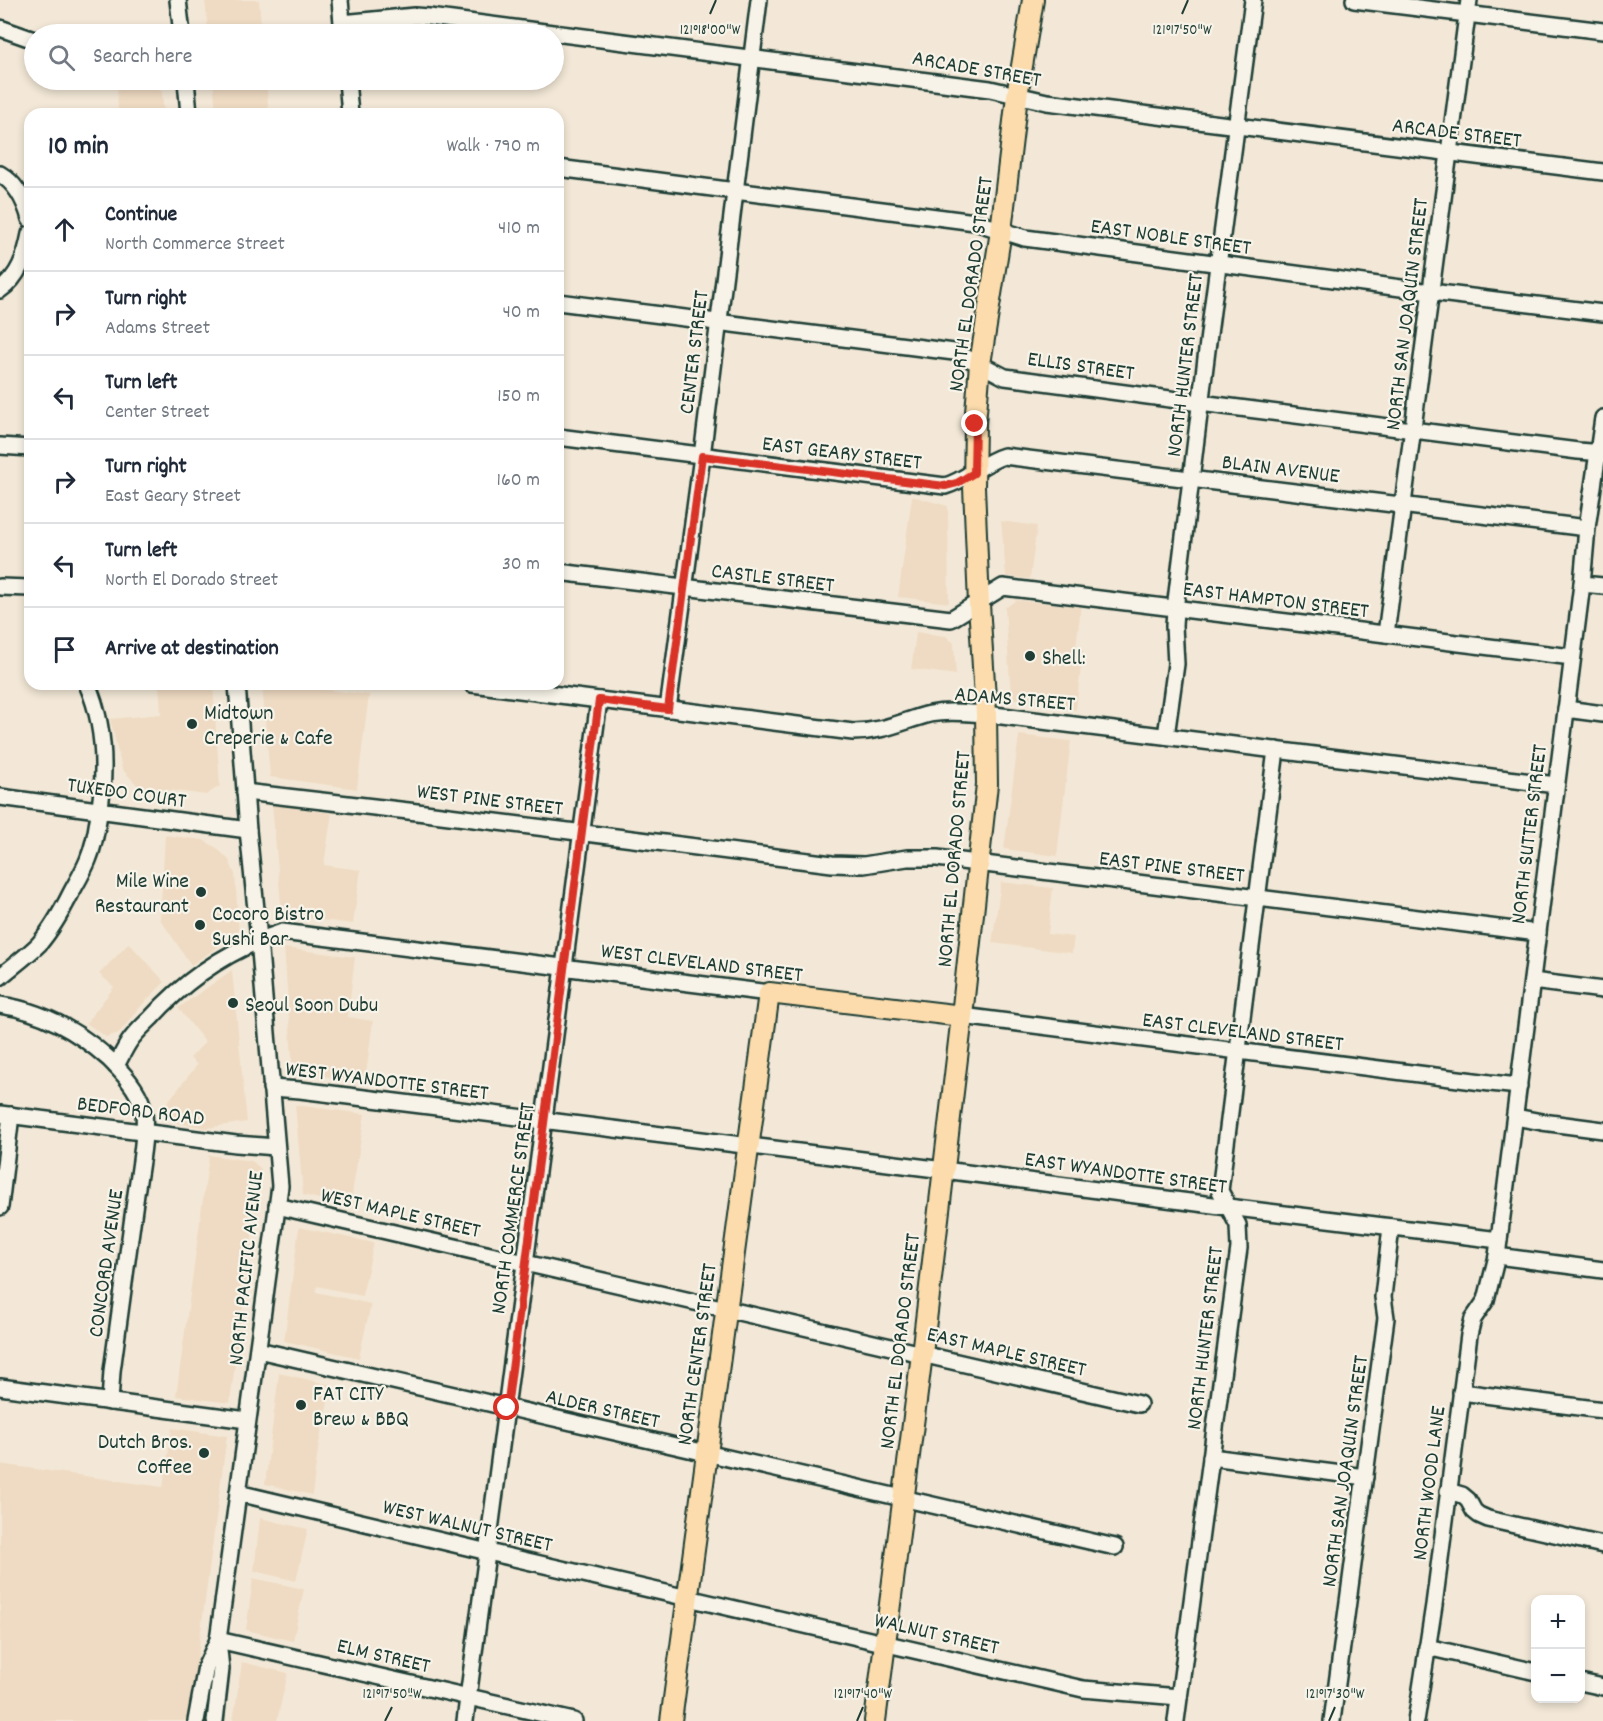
<!DOCTYPE html>
<html lang="en">
<head>
<meta charset="utf-8">
<style>
  :root { --surface:#fff; --page:#f6f6f7; --text:#1f2937; --muted:#747a83; --line:#e0e1e3 }
  body { margin:0; font-family:Dekko,sans-serif; background:var(--page); color:var(--text) }
  .controls { position:absolute; right:18px; bottom:18px; display:grid; overflow:hidden; border-radius:12px; box-shadow:0 3px 9px #0003 }
  .controls button { width:54px; height:54px; display:grid; place-items:center; padding:0; border:0; border-bottom:2px solid var(--line); background:var(--surface); color:var(--text); font:30px sans-serif }
  .stop { position:absolute; width:18px; height:18px; margin:-14px; border:4px solid #d93025; border-radius:50%; background:#fff }
  .stop.end { background:#d93025; border-color:#fff; box-shadow:0 2px 6px #0008 }
  .list { margin:0; padding:0; list-style:none }
  h2 { display:flex; justify-content:space-between; align-items:center; height:78px; margin:0; padding:0 24px; font-size:26px }
  h2 small { font-size:20px; font-weight:400; color:var(--muted) }
  .list li { display:grid; grid-template-columns:39px 1fr auto; gap:18px; align-items:center; box-sizing:border-box; height:84px; padding:0 24px; border-top:2px solid var(--line) }
  .list b { display:block; font-size:22px; white-space:nowrap }
  .list p { margin:0; font-size:20px; white-space:nowrap; color:var(--muted) }
  .list em { font-size:20px; font-style:normal; color:var(--muted) }
  .icon { flex:none; width:33px; height:33px; fill:none; stroke:currentColor; stroke-width:2; stroke-linecap:round; stroke-linejoin:round }
  .map { position:relative; flex:none; width:1603px; height:1721px; overflow:hidden }
  .search { position:absolute; background:var(--surface); box-shadow:0 3px 9px #0003; left:24px; top:24px; width:540px; height:66px; display:flex; align-items:center; gap:15px; box-sizing:border-box; padding:0 21px; border-radius:33px; color:var(--muted); font-size:22px }
  .panel { position:absolute; background:var(--surface); box-shadow:0 3px 9px #0003; left:24px; top:108px; width:540px; height:582px; border-radius:18px }
  .map>svg:first-child { display:block }
  .built { fill:#efdbc3 }
  .lines { fill:none; stroke-linecap:round; stroke-linejoin:round }
  .minor-casing { stroke:#1f3d34; stroke-width:20 }
  .major-casing { stroke:#1f3d34; stroke-width:24 }
  .minor { stroke:#f7f3e8; stroke-width:15 }
  .major { stroke:#fcdcac; stroke-width:20 }
  .route { stroke:#d93025; stroke-width:8 }
  .ticks { fill:none; stroke:#1f3d34; stroke-width:2 }
  .poi-dot { fill:#1f3d34; stroke:#f7f3e8; stroke-width:2 }
  .labels { text-anchor:middle; stroke-width:4.5; stroke-linejoin:round; paint-order:stroke }
  .street-label { font-size:22px; fill:#1f3d34; stroke:#f7f3e8 }
  .poi-label { font-size:22px; fill:#1f3d34; stroke:#f7f3e8; text-anchor:start }
  .ticks-label { font-size:15px; text-anchor:middle; fill:#1f3d34; stroke:#f7f3e8; stroke-width:4.5; stroke-linejoin:round; paint-order:stroke }
</style>
</head>
<body>
<div class="map">
<svg width="1603" height="1721" viewBox="0 0 1603 1721">
  <rect width="100%" height="100%" fill="#f3e8d7"/>
  <filter id="ink" filterUnits="userSpaceOnUse"><feTurbulence type="fractalNoise" baseFrequency=".0167" numOctaves="2"/><feDisplacementMap in="SourceGraphic" scale="12" xChannelSelector="R" yChannelSelector="G"/><feConvolveMatrix kernelMatrix="1 2 1 2 8 2 1 2 1" color-interpolation-filters="sRGB"/></filter>
  <g filter="url(#ink)">
    <g class="built">
      <path d="M205,0H259L262,34H208Z"/>
      <path d="M117,80L153,82L162,92L164,114H118Z"/>
      <path d="M213,80H266L269,114H216Z"/>
      <path d="M912,496L948,506L949,603L898,597Z"/>
      <path d="M1001,521L1037,526L1030,579L1006,576Z"/>
      <path d="M1016,600L1081,607L1076,648L1083,650L1076,710L1011,698L1005,608Z"/>
      <path d="M916,632L946,636L954,643L956,675L911,669Z"/>
      <path d="M159,684H213L220,786L206,795L138,786L122,769L110,719L161,714Z"/>
      <path d="M262,684H282L369,695L357,789L270,777Z"/>
      <path d="M1019,735L1071,741L1057,856L1004,849Z"/>
      <path d="M272,805L332,813L324,865L361,870L353,924L282,915Z"/>
      <path d="M165,835L203,840L217,848L229,860L235,874L239,933L191,965L160,919Z"/>
      <path d="M1001,882L1053,888L1048,934L1074,937L1072,953L992,943Z"/>
      <path d="M129,943L165,982L142,1005L119,1033L106,1037L86,1023L114,987L99,974Z"/>
      <path d="M284,948L355,957L348,1017L373,1021L365,1082L293,1072Z"/>
      <path d="M232,970L247,1122L206,1128L174,1122L162,1109L197,1065L190,1058L205,1042L178,1008Z"/>
      <path d="M295,1105L365,1114L353,1188L351,1207L303,1195Z"/>
      <path d="M209,1155L252,1161L261,1169L230,1403L176,1396Z"/>
      <path d="M299,1227L374,1243L362,1296L317,1286L316,1292L371,1304L359,1358L284,1341Z"/>
      <path d="M279,1373L332,1385L319,1443L312,1495L265,1484Z"/>
      <path d="M172,1428L227,1436L189,1721H0V1464L163,1487Z"/>
      <path d="M260,1518L308,1529L296,1581L254,1571Z"/>
      <path d="M253,1578L304,1589L293,1641L246,1630Z"/>
      <path d="M242,1662L288,1673L277,1721H233Z"/>
    </g>
    <g class="lines">
      <g class="minor-casing">
        <g id="minor">
          <path d="M178,0L182,34"/>
          <path d="M340,0L343,34"/>
          <path d="M1354,0L1603,31"/>
          <path d="M342,23L415,16L429,17L990,89L1047,102L1603,172"/>
          <path d="M0,28L34,40"/>
          <path d="M186,80L189,114"/>
          <path d="M347,80L350,114"/>
          <path d="M558,168L975,222L1025,238L1431,292L1603,313"/>
          <path d="M0,174C17,184 25,201 30,219"/>
          <path d="M0,290C19,277 26,255 30,234"/>
          <path d="M558,302L954,352L980,364L1005,377L1200,403L1578,451L1603,453"/>
          <path d="M558,437L945,486C967,480 983,462 1004,456L1587,528"/>
          <path d="M0,446L30,448"/>
          <path d="M558,572L951,619L1003,587L1572,657"/>
          <path d="M1582,584L1603,586"/>
          <path d="M0,587L30,588"/>
          <path d="M1386,634L1469,0"/>
          <path d="M472,684L853,732C884,732 902,721 930,714C949,710 968,713 986,714L1556,785"/>
          <path d="M668,709L702,456L759,0"/>
          <path d="M1566,709L1603,714"/>
          <path d="M1166,736L1176,664L1174,626L1175,609L1209,334L1253,0"/>
          <path d="M245,792L417,812L832,864L864,865L907,858H937L1538,933"/>
          <path d="M0,797L248,830"/>
          <path d="M0,977C13,966 27,956 39,944C52,929 62,911 71,893C77,882 83,872 88,860C93,848 96,834 98,820C106,775 106,727 87,684"/>
          <path d="M1532,981L1603,990"/>
          <path d="M0,1005C42,1011 77,1030 109,1059C123,1073 137,1088 143,1107C148,1127 139,1173 136,1194C128,1253 120,1312 112,1371L110,1402"/>
          <path d="M962,1016L1490,1083L1519,1086"/>
          <path d="M116,1066C120,1058 124,1050 129,1042C135,1033 144,1025 151,1018C187,978 231,949 282,932L769,993"/>
          <path d="M271,1088L300,1090L944,1170L1228,1207L1499,1240"/>
          <path d="M0,1114L236,1144L276,1147"/>
          <path d="M1515,1117L1542,1122L1603,1130"/>
          <path d="M277,1206L1139,1404"/>
          <path d="M0,1207L11,1115"/>
          <path d="M1497,1256L1603,1270"/>
          <path d="M258,1350L1115,1547"/>
          <path d="M0,1387L247,1420"/>
          <path d="M1461,1392L1603,1410"/>
          <path d="M1211,1457L1365,1477"/>
          <path d="M1448,1491L1462,1495L1468,1500L1474,1511L1479,1515L1488,1519L1603,1545"/>
          <path d="M238,1493L488,1552L1083,1689L1179,1697"/>
          <path d="M218,1640L574,1721"/>
          <path d="M1427,1647L1536,1672"/>
          <path d="M1580,1682L1603,1687"/>
          <path d="M196,1721L206,1666L218,1640"/>
          <path d="M215,1721L221,1669L218,1640L280,1186L259,939L248,830L237,684"/>
          <path d="M465,1721L599,700"/>
          <path d="M1176,1721L1239,1248L1238,1225L1220,1191L1276,750"/>
          <path d="M1332,1721L1386,1318L1383,1297L1391,1227"/>
          <path d="M1416,1721L1434,1605L1469,1335L1473,1319L1486,1300L1497,1256L1582,584L1587,528L1603,418"/>
        </g>
      </g>
      <g class="major-casing">
        <g id="major">
          <path d="M671,1721L769,993L962,1016"/>
          <path d="M875,1721L922,1354L962,1016L987,784L986,714L979,604L974,487L975,424L980,364L1001,231L1017,96L1033,0"/>
        </g>
      </g>
      <use href="#minor" class="minor"/>
      <use href="#major" class="major"/>
    </g>
  </g>
  <g class="lines" filter="url(#ink)">
    <path class="route" d="M507,1408L599,700L668,709L702,456L945,486L957,483L974,473L975,424"/>
  </g>
  <path class="ticks" d="M710,14L716,0M1182,14L1188,0M385,1721L392,1707M857,1721L863,1707M1329,1721L1335,1707"/>
  <g class="poi-dot">
    <circle cx="1030" cy="656" r="6"/>
    <circle cx="192" cy="724" r="6"/>
    <circle cx="201" cy="892" r="6"/>
    <circle cx="200" cy="925" r="6"/>
    <circle cx="233" cy="1003" r="6"/>
    <circle cx="301" cy="1405" r="6"/>
    <circle cx="204" cy="1453" r="6"/>
  </g>
  <g class="labels">
    <g class="street-label">
      <text transform="translate(977 67) rotate(10)" y="8">ARCADE STREET</text>
      <text transform="translate(1457 131) rotate(7)" y="8">ARCADE STREET</text>
      <text transform="translate(1171 235) rotate(8)" y="8">EAST NOBLE STREET</text>
      <text transform="translate(969 284) rotate(-82)" y="8">NORTH EL DORADO STREET</text>
      <text transform="translate(1405 314) rotate(-83)" y="8">NORTH SAN JOAQUIN STREET</text>
      <text transform="translate(692 352) rotate(-83)" y="8">CENTER STREET</text>
      <text transform="translate(1081 364) rotate(8)" y="8">ELLIS STREET</text>
      <text transform="translate(1183 365) rotate(-83)" y="8">NORTH HUNTER STREET</text>
      <text transform="translate(842 451) rotate(7)" y="8">EAST GEARY STREET</text>
      <text transform="translate(1281 467) rotate(7)" y="8">BLAIN AVENUE</text>
      <text transform="translate(773 576) rotate(7)" y="8">CASTLE STREET</text>
      <text transform="translate(1276 598) rotate(7)" y="8">EAST HAMPTON STREET</text>
      <text transform="translate(1015 697) rotate(5)" y="8">ADAMS STREET</text>
      <text transform="translate(127 791) rotate(8)" y="8">TUXEDO COURT</text>
      <text transform="translate(490 798) rotate(7)" y="8">WEST PINE STREET</text>
      <text transform="translate(1527 834) rotate(-83)" y="8">NORTH SUTTER STREET</text>
      <text transform="translate(952 859) rotate(-85)" y="8">NORTH EL DORADO STREET</text>
      <text transform="translate(1172 865) rotate(7)" y="8">EAST PINE STREET</text>
      <text transform="translate(702 961) rotate(7)" y="8">WEST CLEVELAND STREET</text>
      <text transform="translate(1243 1030) rotate(7)" y="8">EAST CLEVELAND STREET</text>
      <text transform="translate(387 1079) rotate(7)" y="8">WEST WYANDOTTE STREET</text>
      <text transform="translate(141 1109) rotate(7)" y="8">BEDFORD ROAD</text>
      <text transform="translate(1126 1171) rotate(8)" y="8">EAST WYANDOTTE STREET</text>
      <text transform="translate(511 1208) rotate(-82)" y="8">NORTH COMMERCE STREET</text>
      <text transform="translate(401 1211) rotate(13)" y="8">WEST MAPLE STREET</text>
      <text transform="translate(104 1263) rotate(-82)" y="8">CONCORD AVENUE</text>
      <text transform="translate(244 1268) rotate(-84)" y="8">NORTH PACIFIC AVENUE</text>
      <text transform="translate(1203 1338) rotate(-83)" y="8">NORTH HUNTER STREET</text>
      <text transform="translate(898 1341) rotate(-83)" y="8">NORTH EL DORADO STREET</text>
      <text transform="translate(1007 1350) rotate(13)" y="8">EAST MAPLE STREET</text>
      <text transform="translate(695 1354) rotate(-82)" y="8">NORTH CENTER STREET</text>
      <text transform="translate(603 1407) rotate(13)" y="8">ALDER STREET</text>
      <text transform="translate(1343 1471) rotate(-82)" y="8">NORTH SAN JOAQUIN STREET</text>
      <text transform="translate(1427 1483) rotate(-83)" y="8">NORTH WOOD LANE</text>
      <text transform="translate(468 1524) rotate(13)" y="8">WEST WALNUT STREET</text>
      <text transform="translate(937 1632) rotate(13)" y="8">WALNUT STREET</text>
      <text transform="translate(384 1654) rotate(13)" y="8">ELM STREET</text>
    </g>
    <g class="poi-label">
      <text x="1042" y="664">Shell:</text>
      <text x="204" y="719">Midtown<tspan x="204" dy="25">Creperie &amp; Cafe</tspan></text>
      <text x="189" y="887" text-anchor="end">Mile Wine<tspan x="189" dy="25">Restaurant</tspan></text>
      <text x="212" y="920">Cocoro Bistro<tspan x="212" dy="25">Sushi Bar</tspan></text>
      <text x="245" y="1011">Seoul Soon Dubu</text>
      <text x="313" y="1400">FAT CITY<tspan x="313" dy="25">Brew &amp; BBQ</tspan></text>
      <text x="192" y="1448" text-anchor="end">Dutch Bros.<tspan x="192" dy="25">Coffee</tspan></text>
    </g>
  </g>
  <g class="ticks-label">
    <text x="710" y="34">121°18'00"W</text>
    <text x="1182" y="34">121°17'50"W</text>
    <text x="392" y="1698">121°17'50"W</text>
    <text x="863" y="1698">121°17'40"W</text>
    <text x="1335" y="1698">121°17'30"W</text>
  </g>
</svg>
<div class="controls">
<button>+</button>
<button>−</button>
</div>
<div class="stop" style="left:507px;top:1408px"></div>
<div class="stop end" style="left:975px;top:424px"></div>
<div class="search"><svg class="icon" aria-label="search" viewBox="0 0 24 24"><circle cx="10" cy="10" r="6"/><path d="M15 15l6 6"/></svg>Search here</div>
<section class="panel">
<h2>10 min<small>Walk · 790 m</small></h2>
<ul class="list">
<li><svg class="icon" aria-label="ahead" viewBox="0 0 24 24"><path d="M12 20V5M6 11l6-6 6 6"/></svg><div><b>Continue</b><p>North Commerce Street</p></div><em>410 m</em></li>
<li><svg class="icon" aria-label="right" viewBox="0 0 24 24"><path d="M7 20v-9h11M14 6l5 5-5 5"/></svg><div><b>Turn right</b><p>Adams Street</p></div><em>40 m</em></li>
<li><svg class="icon" aria-label="left" viewBox="0 0 24 24"><path d="M17 20v-9H6M10 6l-5 5 5 5"/></svg><div><b>Turn left</b><p>Center Street</p></div><em>150 m</em></li>
<li><svg class="icon" aria-label="right" viewBox="0 0 24 24"><path d="M7 20v-9h11M14 6l5 5-5 5"/></svg><div><b>Turn right</b><p>East Geary Street</p></div><em>160 m</em></li>
<li><svg class="icon" aria-label="left" viewBox="0 0 24 24"><path d="M17 20v-9H6M10 6l-5 5 5 5"/></svg><div><b>Turn left</b><p>North El Dorado Street</p></div><em>30 m</em></li>
<li><svg class="icon" aria-label="arrive" viewBox="0 0 24 24"><path d="M6 21V4h12l-3 4 3 4H6"/></svg><div><b>Arrive at destination</b></div></li>
</ul>
</section>
</div>
</body>
</html>
